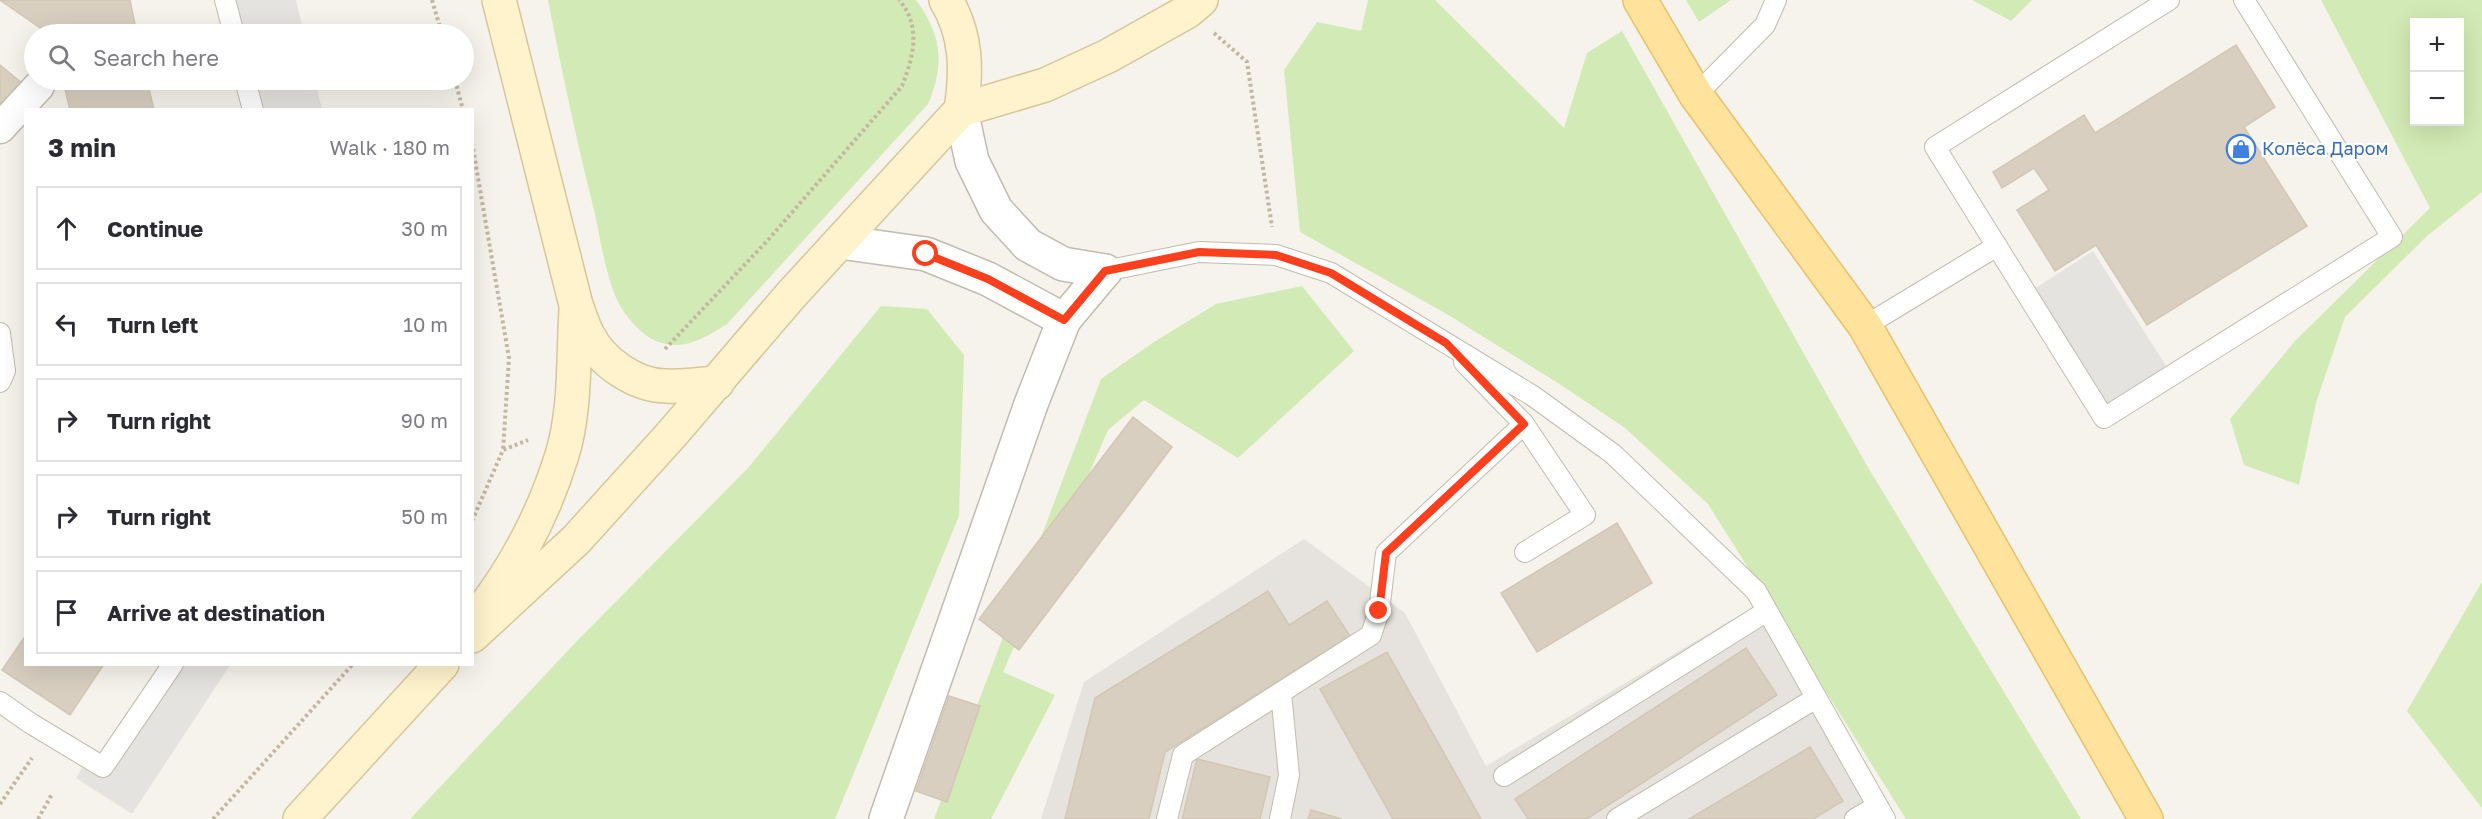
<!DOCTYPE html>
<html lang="en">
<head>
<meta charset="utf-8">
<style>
  :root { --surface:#fff; --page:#f7f7f7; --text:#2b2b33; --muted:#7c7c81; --line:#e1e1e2 }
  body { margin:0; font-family:"Golos Text",sans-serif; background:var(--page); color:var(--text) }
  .controls { position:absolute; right:18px; top:18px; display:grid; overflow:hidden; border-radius:0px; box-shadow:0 6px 24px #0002 }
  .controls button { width:54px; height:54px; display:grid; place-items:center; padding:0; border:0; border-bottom:2px solid var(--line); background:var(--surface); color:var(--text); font:30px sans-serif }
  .stop { position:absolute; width:18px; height:18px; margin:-14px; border:4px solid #fc3f1d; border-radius:50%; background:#fff }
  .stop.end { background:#fc3f1d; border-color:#fff; box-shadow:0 2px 6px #0008 }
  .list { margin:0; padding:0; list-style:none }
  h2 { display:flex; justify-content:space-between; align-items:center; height:78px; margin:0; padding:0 24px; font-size:26px }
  h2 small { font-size:20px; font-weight:400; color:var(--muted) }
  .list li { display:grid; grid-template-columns:39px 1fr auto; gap:18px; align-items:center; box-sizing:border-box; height:84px; margin:0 12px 12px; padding:0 12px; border:2px solid var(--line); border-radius:0px }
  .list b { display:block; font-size:22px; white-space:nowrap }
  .list em { font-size:20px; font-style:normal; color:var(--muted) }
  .icon { flex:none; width:33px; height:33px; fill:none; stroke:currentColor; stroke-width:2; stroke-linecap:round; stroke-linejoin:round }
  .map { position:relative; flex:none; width:2482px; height:819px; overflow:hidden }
  .search { position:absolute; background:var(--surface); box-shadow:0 6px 24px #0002; left:24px; top:24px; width:450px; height:66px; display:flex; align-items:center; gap:15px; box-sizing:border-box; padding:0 21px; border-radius:33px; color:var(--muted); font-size:22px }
  .panel { position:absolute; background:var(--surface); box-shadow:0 6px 24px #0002; left:24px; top:108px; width:450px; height:558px; border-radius:0px }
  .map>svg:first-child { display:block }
  .industrial { fill:#e6e2dd }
  .green { fill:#d2eab5; fill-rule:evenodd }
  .parking { fill:#e5e3e0 }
  .building { fill:#d8cfc1; stroke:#d3c7b4; stroke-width:1.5 }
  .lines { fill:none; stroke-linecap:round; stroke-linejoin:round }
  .service-casing { stroke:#c2bbae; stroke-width:22 }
  .pedestrian-casing { stroke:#c2bbae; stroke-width:33 }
  .minor-casing { stroke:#c2bbae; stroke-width:36 }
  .secondary-casing { stroke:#d6c79b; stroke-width:36 }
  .primary-casing { stroke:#e6c16a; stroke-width:36 }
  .path { stroke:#c4b79f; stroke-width:4; stroke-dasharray:3 3; stroke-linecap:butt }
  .service { stroke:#fff; stroke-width:20 }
  .pedestrian { stroke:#fff; stroke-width:30 }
  .minor { stroke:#fff; stroke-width:33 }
  .secondary { stroke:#fff3cd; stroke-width:33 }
  .primary { stroke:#ffe39c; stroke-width:33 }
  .route { stroke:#fc3f1d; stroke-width:8 }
  .labels { text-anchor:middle; stroke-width:4.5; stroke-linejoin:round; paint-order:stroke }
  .shop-label { font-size:18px; fill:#366cbe; stroke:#fff; text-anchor:start }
</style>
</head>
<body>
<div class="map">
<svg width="2482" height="819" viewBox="0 0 2482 819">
  <rect width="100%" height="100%" fill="#f6f3ec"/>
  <path class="industrial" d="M1304,539L1405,613L1486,766L1753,607L1877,819H1041L1084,682Z"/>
  <g class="green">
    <path d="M548,0H916C942,35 945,64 928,104L727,324C704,338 684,352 656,341C640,334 626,317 618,302C606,276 601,243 595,214C577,143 562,72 548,0Z"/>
    <path d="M1368,0H1435L1564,128L1587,53L1622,31L1866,464L2081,819H1906L1708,504L1625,428L1558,383L1445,313L1300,232L1284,70L1317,22L1361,31Z"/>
    <path d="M1686,0H1731L1699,22Z"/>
    <path d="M1972,0H2032L2011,21Z"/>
    <path d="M2321,0H2482V192L2427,236L2345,317L2316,403L2299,485L2244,465L2230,419L2295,341L2430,208ZM2414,22H2460V122H2414Z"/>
    <path d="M1302,286L1354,351L1238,458L1144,400L1108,430L1003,672L1055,695L991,819H934L1101,379L1154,342L1216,304Z"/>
    <path d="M881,306L927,309L964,355L959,516L835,819H410L575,643L748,468Z"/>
    <path d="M2482,582V808L2407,711Z"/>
  </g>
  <g class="parking">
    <path d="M225,0H296L304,34H234Z"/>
    <path d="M245,80H315L322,109H253Z"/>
    <path d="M2093,251L2172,375L2104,418L2026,294Z"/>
    <path d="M173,665H230L132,814L76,778L88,758L103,767Z"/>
  </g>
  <g class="building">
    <path d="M0,0H130L137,34H49Z"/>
    <path d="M2236,45L2275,107L2244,127L2307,226L2147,325L2096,245L2055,271L2017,210L2049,190L2034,168L2002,188L1993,172L2084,115L2095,133Z"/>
    <path d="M0,65L22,83L0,109Z"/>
    <path d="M63,80H147L154,110H70Z"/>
    <path d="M1133,417L1172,447L1019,650L979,619Z"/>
    <path d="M1617,523L1652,583L1537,652L1501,593Z"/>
    <path d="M1268,591L1289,625L1327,601L1350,636L1165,752L1149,819H1065L1095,698Z"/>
    <path d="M26,635V664H104L70,715L2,670Z"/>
    <path d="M1746,648L1777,695L1587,819H1528L1515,799Z"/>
    <path d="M1387,652L1481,819H1393L1320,689Z"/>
    <path d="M949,696L980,706L947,802L916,791Z"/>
    <path d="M1810,747L1843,801L1813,819H1689Z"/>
    <path d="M1197,759L1270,777L1260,819H1182Z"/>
    <path d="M1311,810L1342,819H1308Z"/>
  </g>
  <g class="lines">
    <g class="service-casing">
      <g id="service">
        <path d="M225,0L234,34"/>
        <path d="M2169,0L1935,147L2104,418L2392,237L2244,0"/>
        <path d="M245,80L253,110"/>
        <path d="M1696,95L1765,25L1776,0"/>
        <path d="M1105,271L1199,252L1276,255L1331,273L1533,396L1613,454L1756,591L1885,819"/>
        <path d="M1865,326L1997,246"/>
        <path d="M0,333L5,371L0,382"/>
        <path d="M1464,362L1524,424L1585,515L1525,552"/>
        <path d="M0,702L30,723L103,767L173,664"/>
        <path d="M1504,776L1767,611"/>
        <path d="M1167,819L1183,755L1371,635L1379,611L1386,553L1524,424"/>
        <path d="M1280,819L1289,775L1281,693"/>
        <path d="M1617,819L1816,698"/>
        <path d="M1855,819L1877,806"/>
      </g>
    </g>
    <g class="pedestrian-casing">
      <path id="pedestrian" d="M0,128L39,86"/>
    </g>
    <g class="minor-casing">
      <g id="minor">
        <path d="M961,110L972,161L996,210L1028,245L1063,264L1105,271"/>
        <path d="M840,242L926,254L988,279L1064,320"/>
        <path d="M886,819L1031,404L1064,320L1105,271"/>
      </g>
    </g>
    <g class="secondary-casing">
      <g id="secondary">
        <path d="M499,0L576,305C580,315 583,326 588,335C601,362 636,386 666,386C683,387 700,384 717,383"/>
        <path d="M946,0C967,35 967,71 961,110"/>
        <path d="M483,609C517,564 545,510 562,455C576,410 573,357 576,310"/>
        <path d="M472,636L576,540L671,435L791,295L961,110L1045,85L1108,56L1188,11L1201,0"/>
        <path d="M300,819L442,664"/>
      </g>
    </g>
    <g class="primary-casing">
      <path id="primary" d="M1640,0L1696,95L1865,326L2146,819"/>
    </g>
    <g class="path">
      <path d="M432,0L442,34"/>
      <path d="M1214,33L1247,62L1272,227"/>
      <path d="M455,80L463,110"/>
      <path d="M472,143L509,358L503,450"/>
      <path d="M665,349L768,240L902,86C913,58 922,26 899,0"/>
      <path d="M472,521L503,450L528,440"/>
      <path d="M0,804L32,758"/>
      <path d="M38,819L52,794"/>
      <path d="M213,819L353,664"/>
    </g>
    <use href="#service" class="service"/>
    <use href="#pedestrian" class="pedestrian"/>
    <use href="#minor" class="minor"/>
    <use href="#secondary" class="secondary"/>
    <use href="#primary" class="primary"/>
  </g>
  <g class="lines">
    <path class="route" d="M926,254L988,279L1064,320L1105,271L1199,252L1276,255L1331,273L1446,343L1524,424L1386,553L1379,611"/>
  </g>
  <defs>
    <g id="shop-ring" transform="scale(1.5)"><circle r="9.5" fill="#fff" stroke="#3f7fe0" stroke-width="1.5"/><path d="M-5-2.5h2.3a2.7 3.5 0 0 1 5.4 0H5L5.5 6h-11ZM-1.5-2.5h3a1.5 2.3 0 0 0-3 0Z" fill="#3f7fe0"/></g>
  </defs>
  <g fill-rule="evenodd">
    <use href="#shop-ring" x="2241" y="149"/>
  </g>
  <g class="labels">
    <g class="shop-label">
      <text x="2262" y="155">Колёса Даром</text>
    </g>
  </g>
</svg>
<div class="controls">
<button>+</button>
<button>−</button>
</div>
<div class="stop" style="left:926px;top:254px"></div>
<div class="stop end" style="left:1379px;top:611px"></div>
<div class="search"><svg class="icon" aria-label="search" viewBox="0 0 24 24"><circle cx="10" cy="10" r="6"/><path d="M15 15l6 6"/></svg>Search here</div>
<section class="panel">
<h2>3 min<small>Walk · 180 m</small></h2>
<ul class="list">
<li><svg class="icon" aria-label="ahead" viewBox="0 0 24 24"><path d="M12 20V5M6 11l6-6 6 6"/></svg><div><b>Continue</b></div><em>30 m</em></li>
<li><svg class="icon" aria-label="left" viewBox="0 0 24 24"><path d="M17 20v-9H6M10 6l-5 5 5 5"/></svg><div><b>Turn left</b></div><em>10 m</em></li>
<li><svg class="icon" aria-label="right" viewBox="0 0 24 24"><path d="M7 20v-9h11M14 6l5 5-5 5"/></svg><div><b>Turn right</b></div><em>90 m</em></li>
<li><svg class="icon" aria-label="right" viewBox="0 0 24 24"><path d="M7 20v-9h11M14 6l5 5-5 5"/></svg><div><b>Turn right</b></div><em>50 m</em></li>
<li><svg class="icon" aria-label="arrive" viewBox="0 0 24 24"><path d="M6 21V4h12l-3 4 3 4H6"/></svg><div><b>Arrive at destination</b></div></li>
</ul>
</section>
</div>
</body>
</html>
